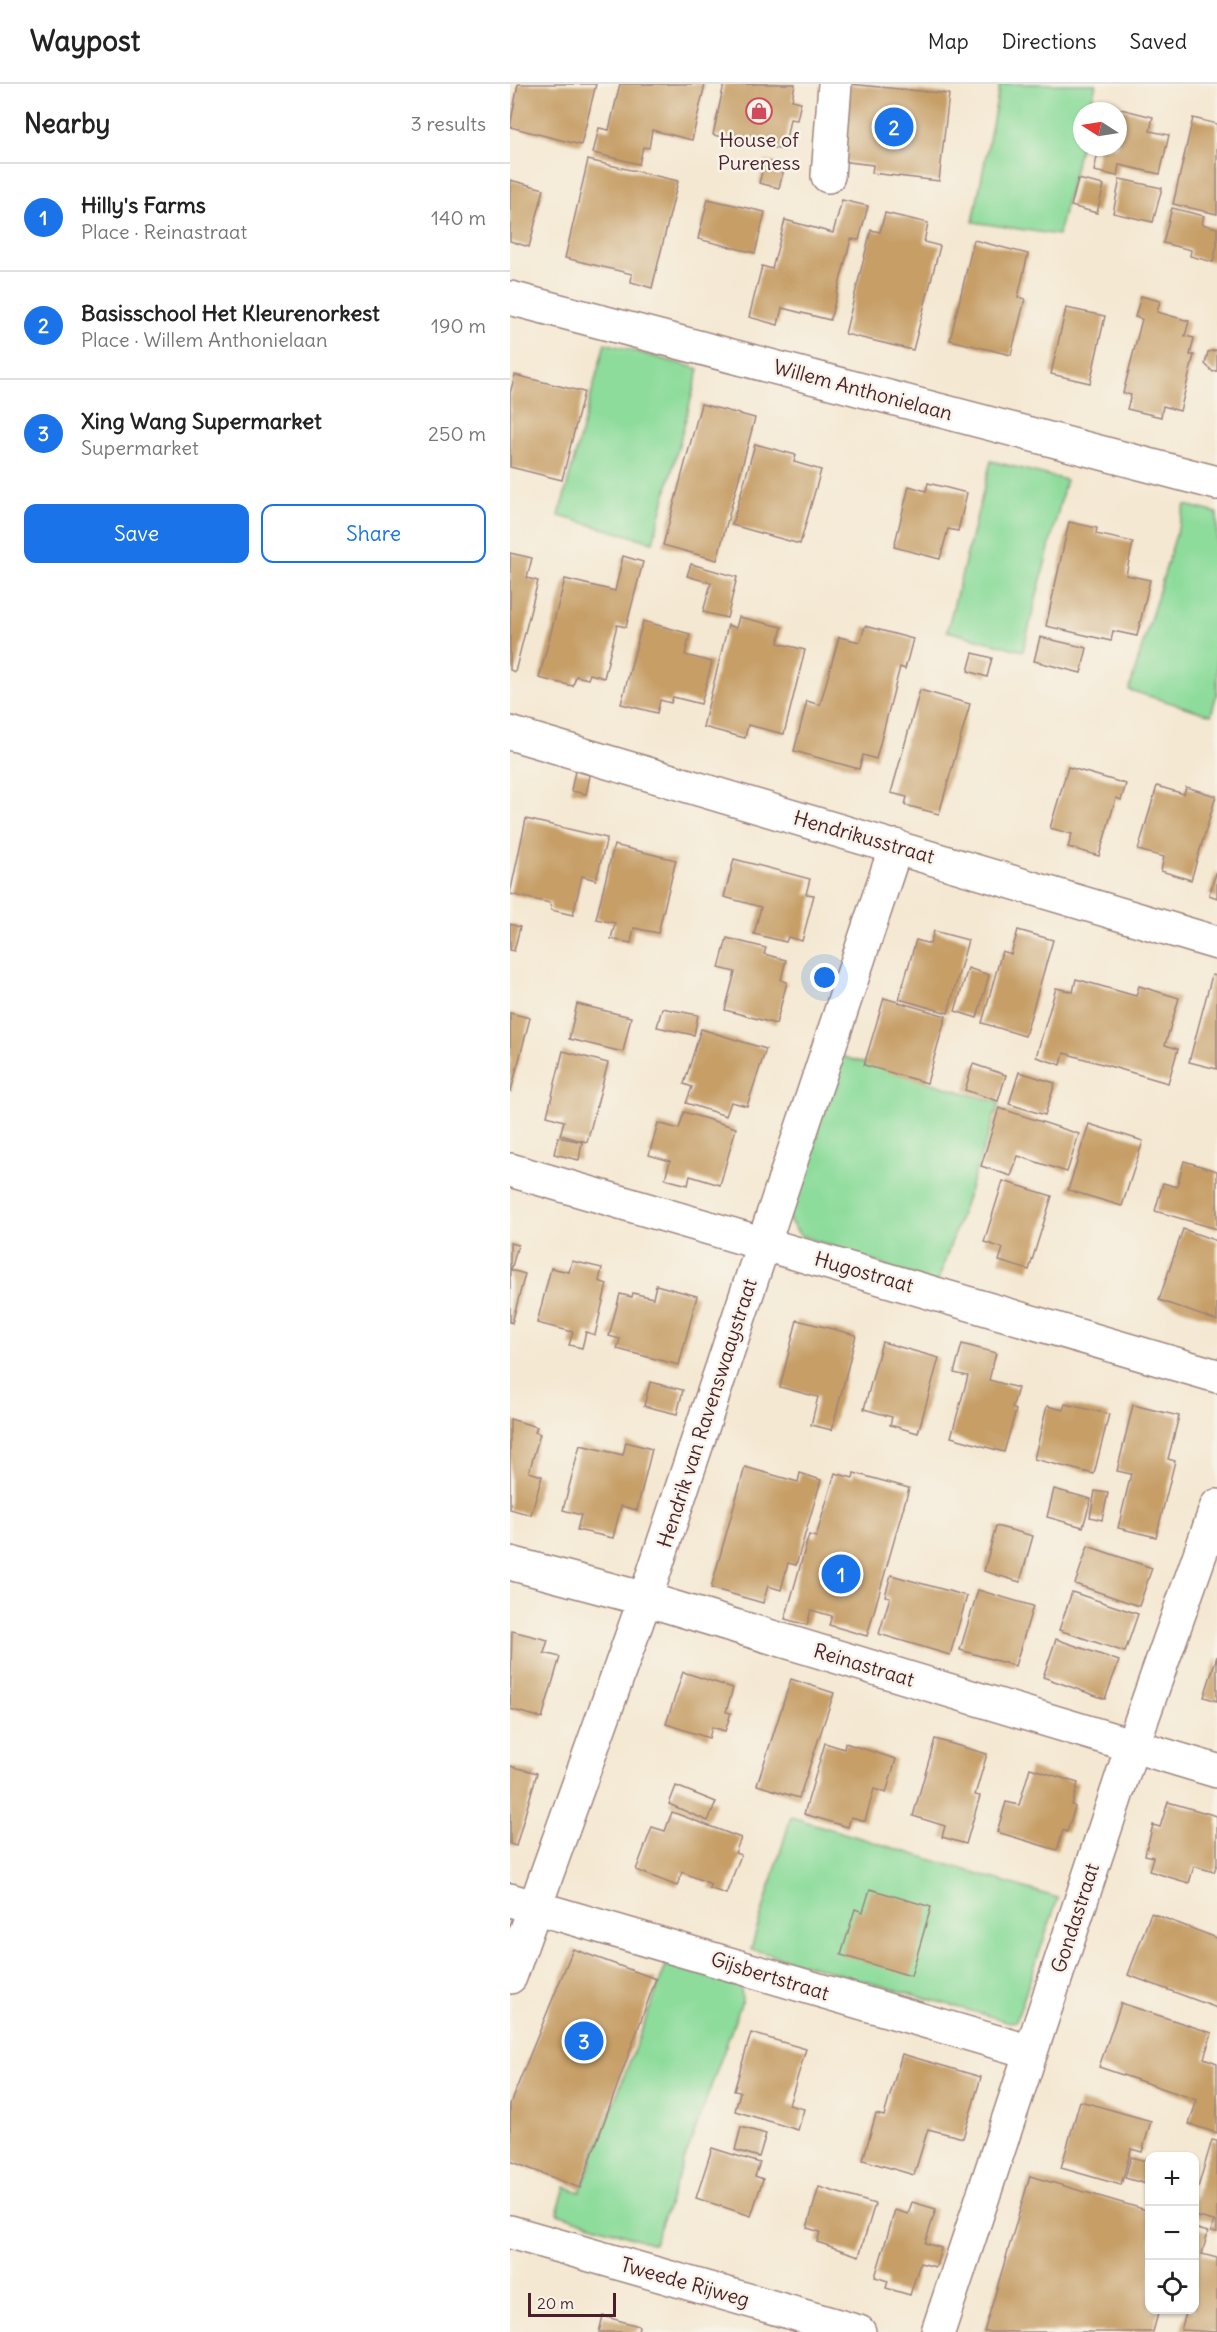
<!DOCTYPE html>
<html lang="en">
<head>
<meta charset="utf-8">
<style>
  :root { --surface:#fff; --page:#f2f2f2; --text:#222; --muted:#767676; --line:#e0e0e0; --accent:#1a73e8 }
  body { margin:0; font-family:Delius,sans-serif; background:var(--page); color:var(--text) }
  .controls { position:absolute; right:18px; bottom:18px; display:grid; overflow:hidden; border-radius:12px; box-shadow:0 2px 4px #0004 }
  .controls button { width:54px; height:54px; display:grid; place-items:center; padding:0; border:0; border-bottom:2px solid var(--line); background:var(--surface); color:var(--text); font:30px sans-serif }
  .compass { position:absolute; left:563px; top:18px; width:54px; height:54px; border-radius:50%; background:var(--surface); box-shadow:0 2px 4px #0004; rotate:282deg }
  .scale { position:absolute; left:18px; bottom:15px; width:88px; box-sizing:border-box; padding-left:6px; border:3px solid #4a1f2b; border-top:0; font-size:16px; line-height:21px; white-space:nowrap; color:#4a1f2b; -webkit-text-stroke:4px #f7f3e8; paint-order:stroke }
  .you { position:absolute; left:315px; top:894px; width:21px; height:21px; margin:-15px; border:4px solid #fff; border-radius:50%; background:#1a73e8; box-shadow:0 0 0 9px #1a73e833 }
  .badge { display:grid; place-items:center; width:39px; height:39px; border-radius:50%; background:var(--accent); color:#fff; font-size:20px; font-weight:700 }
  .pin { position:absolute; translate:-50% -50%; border:3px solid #fff; box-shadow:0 2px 6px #0006 }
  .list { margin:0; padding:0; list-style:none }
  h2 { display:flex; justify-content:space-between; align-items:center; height:78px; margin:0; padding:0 24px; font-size:26px }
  h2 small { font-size:20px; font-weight:400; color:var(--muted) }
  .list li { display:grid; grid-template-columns:39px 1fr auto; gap:18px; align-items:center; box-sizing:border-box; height:108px; padding:0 24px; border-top:2px solid var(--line) }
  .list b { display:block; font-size:22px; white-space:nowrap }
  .list p { margin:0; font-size:20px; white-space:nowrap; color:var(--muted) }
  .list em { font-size:20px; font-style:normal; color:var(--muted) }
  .actions { display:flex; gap:12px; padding:18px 24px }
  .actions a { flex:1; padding:14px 0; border:2px solid var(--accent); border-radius:12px; text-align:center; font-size:21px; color:var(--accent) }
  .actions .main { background:var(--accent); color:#fff }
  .icon { flex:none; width:33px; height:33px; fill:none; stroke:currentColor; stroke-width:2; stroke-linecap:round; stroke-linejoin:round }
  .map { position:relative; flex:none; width:707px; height:2248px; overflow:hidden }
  header { display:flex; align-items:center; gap:36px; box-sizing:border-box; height:84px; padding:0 30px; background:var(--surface); border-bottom:2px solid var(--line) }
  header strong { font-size:28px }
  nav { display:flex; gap:33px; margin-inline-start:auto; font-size:21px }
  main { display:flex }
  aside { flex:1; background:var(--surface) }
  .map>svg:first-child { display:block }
  .green { fill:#8ddc9b; stroke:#6c7e63; stroke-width:1.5 }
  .building { fill:#c69e66 }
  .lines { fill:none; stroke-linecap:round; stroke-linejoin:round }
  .minor-casing { stroke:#9f847e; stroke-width:36 }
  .minor { stroke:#fff; stroke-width:33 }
  .labels { text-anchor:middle; stroke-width:5; stroke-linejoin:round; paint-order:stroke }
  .poi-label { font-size:20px; fill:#4a1f2b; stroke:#f7f3e8 }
  .street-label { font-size:20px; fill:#4a1f2b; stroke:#f7f3e8 }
</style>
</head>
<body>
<header>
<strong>Waypost</strong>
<nav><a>Map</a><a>Directions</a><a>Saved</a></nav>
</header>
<main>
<aside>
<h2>Nearby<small>3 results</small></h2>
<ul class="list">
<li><span class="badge">1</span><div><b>Hilly's Farms</b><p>Place · Reinastraat</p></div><em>140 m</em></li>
<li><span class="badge">2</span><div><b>Basisschool Het Kleurenorkest</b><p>Place · Willem Anthonielaan</p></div><em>190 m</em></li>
<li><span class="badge">3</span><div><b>Xing Wang Supermarket</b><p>Supermarket</p></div><em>250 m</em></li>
</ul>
<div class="actions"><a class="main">Save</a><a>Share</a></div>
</aside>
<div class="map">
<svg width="707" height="2248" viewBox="0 0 707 2248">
  <rect width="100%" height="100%" fill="#f7f3e8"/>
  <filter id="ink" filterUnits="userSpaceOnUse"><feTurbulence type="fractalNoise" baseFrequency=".0167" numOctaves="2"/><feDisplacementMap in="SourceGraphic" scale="12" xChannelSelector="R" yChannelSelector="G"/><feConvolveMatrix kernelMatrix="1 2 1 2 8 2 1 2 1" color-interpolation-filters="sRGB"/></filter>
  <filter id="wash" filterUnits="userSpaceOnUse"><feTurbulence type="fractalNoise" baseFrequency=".008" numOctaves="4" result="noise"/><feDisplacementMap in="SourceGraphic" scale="24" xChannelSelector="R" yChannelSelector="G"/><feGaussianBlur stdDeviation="1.35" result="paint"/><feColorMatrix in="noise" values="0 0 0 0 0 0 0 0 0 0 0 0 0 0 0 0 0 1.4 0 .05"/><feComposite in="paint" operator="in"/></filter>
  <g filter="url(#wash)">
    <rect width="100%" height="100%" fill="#f4e8d2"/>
    <g class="green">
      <path d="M490,0H586L579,27H572V56L548,151L463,138Z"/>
      <path d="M95,259L189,285L143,458L49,432Z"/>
      <path d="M481,377L556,396L513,567L437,547Z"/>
      <path d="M675,421L707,429V609L701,631L619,606Z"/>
      <path d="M324,970L489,1019L427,1200L290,1151L274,1129Z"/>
      <path d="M281,1733L548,1814L506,1937L500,1938L241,1865Z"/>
      <path d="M160,1871L230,1892L232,1917L144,2160L47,2129L55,2103L70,2108Z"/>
    </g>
    <g id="blocks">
      <g class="building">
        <path d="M8,0H86L71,61L0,43Z"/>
        <path d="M110,0H195L182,56L142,46L139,64L133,63L129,80L83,69L89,44L99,46Z"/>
        <path d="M214,0H285L282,16L291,18L287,36L280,35L274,66L203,51Z"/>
        <path d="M339,0L439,10L429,97L362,89L363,81L330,77Z"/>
        <path d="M599,22L643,33L640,47L659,51L650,90L609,81L607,92L584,87L589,63H608V27H598Z"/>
        <path d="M683,34L707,40V130L663,120Z"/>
        <path d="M78,76L168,97L142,204L121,198L122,190L55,174Z"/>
        <path d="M255,77L275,81L269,104L249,99Z"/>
        <path d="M568,95L594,101L587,129L561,122Z"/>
        <path d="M610,95L652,104L643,138L603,129Z"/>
        <path d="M0,96L34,105L19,163L0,157Z"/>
        <path d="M198,115L255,128L245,169L188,155Z"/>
        <path d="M332,116L358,122L349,156L341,155L320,236L272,224L268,241L239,233L252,182L262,185L275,136L323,149Z"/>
        <path d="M662,124L694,132L692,140L707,144V162L703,178L680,172L681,166L653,159Z"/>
        <path d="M375,129L418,139L414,158L430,162L403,266L335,250L361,146L370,148Z"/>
        <path d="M464,156L518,170L508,213L515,215L501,271L440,256Z"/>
        <path d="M631,212L650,217L647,228L679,237L675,252L684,254L680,271H684L670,327L653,322L651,333L617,325L621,311L613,309L632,235L625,233Z"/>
        <path d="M556,224L595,232L580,299L541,290Z"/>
        <path d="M707,266V287L703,288L695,280L698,268Z"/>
        <path d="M5,291L74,308L52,396L0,383V309Z"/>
        <path d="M191,320L245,334L207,476L153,461Z"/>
        <path d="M245,360L286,371L284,378L311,386L290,460L222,441Z"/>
        <path d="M418,399L457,409L448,447L438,445L430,475L384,463L399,402L416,407Z"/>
        <path d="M559,438L587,444L586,450L623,458L616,491L640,496L627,552L603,547L601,557L536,542Z"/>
        <path d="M0,469L22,474L17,494L28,497L5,588L0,586Z"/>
        <path d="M113,472L133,478L116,543L107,541L94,594L80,590L78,595L66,592L63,602L29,594L55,495L105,507Z"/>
        <path d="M181,480L227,493L217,534L193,528L201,499L177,492Z"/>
        <path d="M229,533L272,543L268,559L295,566L274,650L238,641L235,654L193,643L218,541L226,544Z"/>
        <path d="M133,537L180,550L175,571L202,578L191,620L163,613L161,619L150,616L147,629L111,620Z"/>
        <path d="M355,542L403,555L395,585L390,583L366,675L353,671L349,685L284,667L297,617L310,621L329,553L350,558Z"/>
        <path d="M530,553L577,564L571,589L524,577Z"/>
        <path d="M463,569L482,574L477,593L458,587Z"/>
        <path d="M410,606L460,620L429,730L395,721L397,713L381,709Z"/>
        <path d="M558,683L616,700L611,716L606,714L589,772L558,763L562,750L540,744Z"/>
        <path d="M65,687L80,691L76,710L61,707Z"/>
        <path d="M647,702L674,710L676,703L706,712L681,796L651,787L654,773L628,766Z"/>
        <path d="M16,735L97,754L86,796L72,792L63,831L41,826L40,819L0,810Z"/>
        <path d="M104,761L166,776L148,849L124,844L121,859L101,855L105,839L86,835Z"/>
        <path d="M224,775L300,795L296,810L304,811L292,857L278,853L276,858L244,850L251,823L214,813Z"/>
        <path d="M707,786V814L699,811Z"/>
        <path d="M0,840L10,843L4,867L0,866Z"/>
        <path d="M508,846L543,856L515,952L472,939L492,867L501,870Z"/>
        <path d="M424,847L458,856L438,929L389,915L406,856L420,860Z"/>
        <path d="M217,854L256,864L254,870L276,876L271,896L277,898L266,940L215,926L225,888L209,884Z"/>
        <path d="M458,884L479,891L467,934L445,927Z"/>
        <path d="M702,891L707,892V985L679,978Z"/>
        <path d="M566,895L626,912L629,902L669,914L655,961L668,965L658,999L554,969L551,981L526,973L546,904L563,908Z"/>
        <path d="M374,914L436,932L417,999L354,981Z"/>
        <path d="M67,920L121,933L113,968L59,955Z"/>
        <path d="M152,924L188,931L184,951L147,943Z"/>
        <path d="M0,929L20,934L1,1007H0Z"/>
        <path d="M191,945L256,965L237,1022L221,1018L216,1032L176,1019L182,1003L174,1000Z"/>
        <path d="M53,967L98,979L77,1058L50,1051L54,1037L37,1032Z"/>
        <path d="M463,980L496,991L488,1017L455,1006Z"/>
        <path d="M509,988L545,999L535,1031L499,1020Z"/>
        <path d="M489,1024L569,1050L557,1088L508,1072L501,1092L471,1082Z"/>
        <path d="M174,1028L226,1044L210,1101L180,1092L178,1101L155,1095L160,1077L139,1071L148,1039L169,1045Z"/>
        <path d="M579,1040L633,1057L612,1122L558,1106Z"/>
        <path d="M48,1053L72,1058L69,1076L44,1070Z"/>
        <path d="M674,1077L707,1087V1145L645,1127L653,1099L667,1103Z"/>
        <path d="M493,1097L542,1112L519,1186L489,1177L493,1164L474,1158Z"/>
        <path d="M673,1145L707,1157V1237L649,1216Z"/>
        <path d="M0,1159L8,1161L1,1186L15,1190L2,1239L0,1238Z"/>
        <path d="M62,1177L92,1184L89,1197L97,1200L85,1251L76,1248L72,1264L59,1261L63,1248L27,1239L41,1184L59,1188Z"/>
        <path d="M146,1201L187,1212L169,1281L107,1265L110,1255L99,1252L110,1210L122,1213L123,1209L143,1214Z"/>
        <path d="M287,1236L346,1251L322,1346L301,1341L308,1313L270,1303Z"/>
        <path d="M372,1258L429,1274L408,1349L380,1341L382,1333L354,1325Z"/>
        <path d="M452,1260L486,1269L479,1296L508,1304L502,1324L506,1326L494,1368L441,1353L458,1292L444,1289Z"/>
        <path d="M140,1298L173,1306L167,1330L134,1322Z"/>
        <path d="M555,1320L599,1330L584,1390L524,1375L537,1322L553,1326Z"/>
        <path d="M623,1321L669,1332L658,1375L665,1377L646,1453L608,1444L621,1390L607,1387Z"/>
        <path d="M0,1335L27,1343L25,1348L30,1350L19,1388L32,1392L21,1431L0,1425Z"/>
        <path d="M116,1358L142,1365L127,1426L111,1422L103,1454L67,1446L71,1431L53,1426L70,1361L113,1371Z"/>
        <path d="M235,1383L288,1398L290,1389L311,1396L286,1481L278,1479L271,1506L258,1502L253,1519L201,1504Z"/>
        <path d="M325,1389L343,1394L344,1389L399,1404L357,1552L319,1541L322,1532L301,1526L297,1541L275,1535L299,1451L306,1453Z"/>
        <path d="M544,1405L581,1415L573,1443L537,1433Z"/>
        <path d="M585,1407L598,1409L592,1436L580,1433Z"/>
        <path d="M486,1442L523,1452L510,1498L474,1487Z"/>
        <path d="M578,1462L642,1484L629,1522L565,1500Z"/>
        <path d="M381,1491L457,1512L440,1571L369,1550L380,1513L375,1512Z"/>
        <path d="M468,1506L523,1522L505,1582L450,1566Z"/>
        <path d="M562,1508L628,1530L615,1568L549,1546Z"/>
        <path d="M2,1547L38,1556L34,1569L50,1573L32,1634L0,1625Z"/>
        <path d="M546,1555L609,1577L595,1615L533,1593Z"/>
        <path d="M707,1572V1617L694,1613Z"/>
        <path d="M173,1588L223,1604L216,1628L221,1629L215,1647L202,1643L199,1654L156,1640Z"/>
        <path d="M281,1595L324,1609L289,1714L247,1701Z"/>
        <path d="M425,1655L477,1670L465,1711L470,1712L456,1760L432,1753L435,1742L403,1732Z"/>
        <path d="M315,1659L334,1665L335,1659L386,1675L376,1709L364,1705L355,1737L341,1733L338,1743L294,1730Z"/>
        <path d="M0,1682L27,1689L6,1762L0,1760Z"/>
        <path d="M520,1684L568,1699L562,1721L565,1723L557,1748L553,1746L547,1766L487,1748L496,1718L509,1721Z"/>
        <path d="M166,1702L206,1718L198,1737L159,1720Z"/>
        <path d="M658,1718L707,1732V1780L704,1788L684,1782L679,1799L639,1787L643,1773L635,1771L643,1741L650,1743Z"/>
        <path d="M162,1728L231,1754L225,1769L231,1771L216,1810L199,1804L201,1800L172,1788L167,1802L126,1786L142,1743L155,1747Z"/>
        <path d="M360,1805L421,1823L401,1892L331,1871L345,1825L353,1828Z"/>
        <path d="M641,1829L707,1854V1924L618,1891Z"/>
        <path d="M63,1865L146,1895L70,2104L0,2077V2020Z"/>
        <path d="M611,1919L702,1949L694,1974L707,1979V2049L679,2040L687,2016L589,1983Z"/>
        <path d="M241,1949L296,1965L279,2021L294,2025L288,2046L225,2027L230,2008L224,2007Z"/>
        <path d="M392,1970L471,1993L453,2054L418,2045L404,2091L353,2076L366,2030L374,2032Z"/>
        <path d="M570,2017L641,2037L632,2068L621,2065L611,2101L551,2084Z"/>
        <path d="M231,2043L256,2050L249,2073L225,2066Z"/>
        <path d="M702,2056L707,2057V2148L701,2147L704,2137L684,2132V2117Z"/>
        <path d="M202,2064L250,2079L245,2092L253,2095L241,2132L186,2114Z"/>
        <path d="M621,2073L640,2078V2101L615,2094Z"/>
        <path d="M520,2092L640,2127V2226H649L643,2248H474Z"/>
        <path d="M309,2103L365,2120L349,2172L307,2158L310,2148L297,2144Z"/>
        <path d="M402,2118L426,2125L415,2159L431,2164L426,2183L410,2179L400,2211L376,2204L378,2197L365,2193L385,2126L398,2130Z"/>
        <path d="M684,2144L698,2148L692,2170L707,2174V2248L671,2246L677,2226H684Z"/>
        <path d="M93,2232L129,2242L128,2248H89Z"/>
      </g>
    </g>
  </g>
  <g filter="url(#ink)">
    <use href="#blocks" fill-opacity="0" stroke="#9f847e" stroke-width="1.5"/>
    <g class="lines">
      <g class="minor-casing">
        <g id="minor">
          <path d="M318,92L325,0"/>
          <path d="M0,214L707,399"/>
          <path d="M0,649L707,859"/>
          <path d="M0,1086L707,1292"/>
          <path d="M0,1479L135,1515L707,1687"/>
          <path d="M0,1816L521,1968"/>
          <path d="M0,1893L135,1515L386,762"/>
          <path d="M0,2148L349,2248"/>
          <path d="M428,2248L622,1663L707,1422"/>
        </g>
      </g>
      <use href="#minor" class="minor"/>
    </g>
  </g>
  <defs>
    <g id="shop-ring" transform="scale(1.35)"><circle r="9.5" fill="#f7f3e8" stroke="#d1495b" stroke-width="1.5"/><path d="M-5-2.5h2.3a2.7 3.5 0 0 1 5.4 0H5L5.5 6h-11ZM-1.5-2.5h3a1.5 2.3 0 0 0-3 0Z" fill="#d1495b"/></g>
  </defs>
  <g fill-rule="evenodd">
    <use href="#shop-ring" x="249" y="27"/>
  </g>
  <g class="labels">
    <g class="poi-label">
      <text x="249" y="63">House of<tspan x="249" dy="23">Pureness</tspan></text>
    </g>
    <g class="street-label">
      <text transform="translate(353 306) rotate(15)" y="7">Willem Anthonielaan</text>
      <text transform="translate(354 753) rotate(16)" y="7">Hendrikusstraat</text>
      <text transform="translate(354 1188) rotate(16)" y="7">Hugostraat</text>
      <text transform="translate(197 1329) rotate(-72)" y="7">Hendrik van Ravenswaaystraat</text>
      <text transform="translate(354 1581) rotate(17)" y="7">Reinastraat</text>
      <text transform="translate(565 1834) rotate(-72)" y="7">Gondastraat</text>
      <text transform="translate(260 1892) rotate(17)" y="7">Gijsbertstraat</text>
      <text transform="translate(175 2198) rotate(16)" y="7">Tweede Rijweg</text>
    </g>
  </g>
</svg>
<div class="controls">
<button>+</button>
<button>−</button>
<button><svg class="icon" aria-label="locate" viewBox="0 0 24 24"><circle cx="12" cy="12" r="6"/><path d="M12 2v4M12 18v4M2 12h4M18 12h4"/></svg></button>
</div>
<svg class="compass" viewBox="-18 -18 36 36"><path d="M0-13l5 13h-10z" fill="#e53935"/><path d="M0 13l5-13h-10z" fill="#767676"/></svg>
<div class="scale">20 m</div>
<div class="you"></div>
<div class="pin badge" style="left:331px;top:1490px">1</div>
<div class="pin badge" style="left:384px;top:43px">2</div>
<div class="pin badge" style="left:74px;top:1957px">3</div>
</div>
</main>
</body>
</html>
